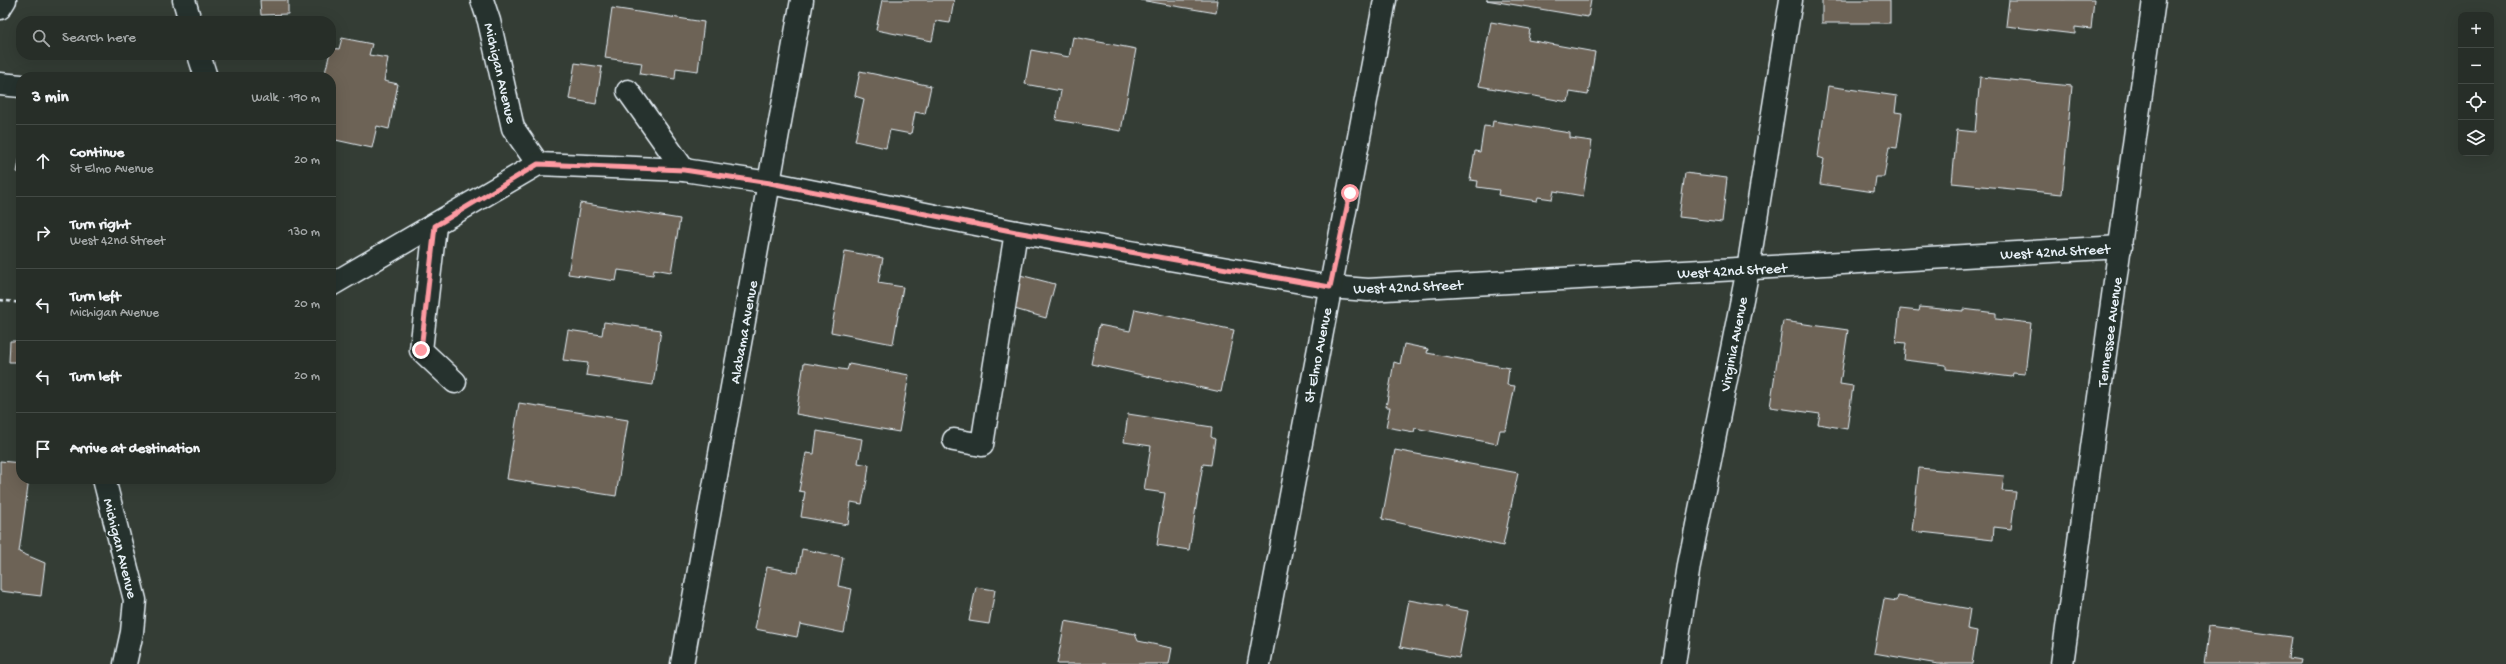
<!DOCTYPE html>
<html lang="en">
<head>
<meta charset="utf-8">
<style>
  :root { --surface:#272e28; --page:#2f3630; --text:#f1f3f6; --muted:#a4a8a8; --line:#434a45 }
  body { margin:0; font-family:"Gochi Hand",sans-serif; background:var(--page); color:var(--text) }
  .controls { position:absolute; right:12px; top:12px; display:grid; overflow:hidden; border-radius:8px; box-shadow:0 4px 16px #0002 }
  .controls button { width:36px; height:36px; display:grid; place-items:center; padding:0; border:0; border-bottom:1px solid var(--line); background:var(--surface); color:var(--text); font:20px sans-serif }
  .stop { position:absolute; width:12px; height:12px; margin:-9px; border:3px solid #ff9aa2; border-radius:50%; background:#fff }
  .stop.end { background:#ff9aa2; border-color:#fff; box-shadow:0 1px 4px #0008 }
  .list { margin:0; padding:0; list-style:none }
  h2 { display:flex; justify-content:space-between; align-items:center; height:52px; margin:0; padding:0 16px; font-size:17px }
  h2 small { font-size:13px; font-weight:400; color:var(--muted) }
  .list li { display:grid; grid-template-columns:26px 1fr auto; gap:12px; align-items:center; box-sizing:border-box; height:72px; padding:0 16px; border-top:1px solid var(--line) }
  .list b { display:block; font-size:15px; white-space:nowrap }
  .list p { margin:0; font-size:13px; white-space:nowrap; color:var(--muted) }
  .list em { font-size:13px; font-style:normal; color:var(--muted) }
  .icon { flex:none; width:22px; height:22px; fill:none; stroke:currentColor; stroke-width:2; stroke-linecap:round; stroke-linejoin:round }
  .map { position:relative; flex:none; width:2506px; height:664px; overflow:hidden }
  .search { position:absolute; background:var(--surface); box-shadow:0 4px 16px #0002; left:16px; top:16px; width:320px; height:44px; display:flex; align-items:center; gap:10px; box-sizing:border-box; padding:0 14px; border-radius:16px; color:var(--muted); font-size:15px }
  .panel { position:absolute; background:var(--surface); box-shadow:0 4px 16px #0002; left:16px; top:72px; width:320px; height:412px; border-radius:16px }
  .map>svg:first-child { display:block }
  .building { fill:#6d6357; stroke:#e8f1f8 }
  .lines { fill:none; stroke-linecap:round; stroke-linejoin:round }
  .street-casing { stroke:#e8f1f8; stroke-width:25 }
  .secondary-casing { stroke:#e8f1f8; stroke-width:25 }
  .path { stroke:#e8f1f8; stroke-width:2.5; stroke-dasharray:4 3; stroke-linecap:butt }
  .street { stroke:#26332d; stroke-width:22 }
  .secondary { stroke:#26332d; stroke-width:22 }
  .route { stroke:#ff9aa2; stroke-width:5 }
  .labels { text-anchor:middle; stroke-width:4; stroke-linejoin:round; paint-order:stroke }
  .street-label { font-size:15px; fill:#e8f1f8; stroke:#26332d }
</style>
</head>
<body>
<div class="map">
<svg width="2506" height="664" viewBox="0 0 2506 664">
  <rect width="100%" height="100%" fill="#343d35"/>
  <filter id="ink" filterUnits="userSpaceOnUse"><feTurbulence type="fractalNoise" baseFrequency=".025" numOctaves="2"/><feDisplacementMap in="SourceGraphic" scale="8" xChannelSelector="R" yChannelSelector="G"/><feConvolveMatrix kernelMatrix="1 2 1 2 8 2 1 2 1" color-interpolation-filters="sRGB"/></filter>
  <g filter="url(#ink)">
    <g class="building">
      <path d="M260,0H288V14L261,15Z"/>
      <path d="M882,0H954L950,23L936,21L932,41L876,30Z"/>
      <path d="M1140,0H1218L1216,13Z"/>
      <path d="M1486,0H1591L1588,17Z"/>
      <rect x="1822" y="0" width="68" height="23"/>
      <path d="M2009,0H2094L2091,29L2075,27V34L2006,26Z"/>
      <path d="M612,8L704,22L698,71L676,68L675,79L640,74L642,63L605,58Z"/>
      <path d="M1491,22L1530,29L1528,40L1595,52L1588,95L1570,92L1568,102L1479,86Z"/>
      <path d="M1073,37L1136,49L1121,131L1056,120L1061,91L1025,84L1031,50L1069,57Z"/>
      <path d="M342,38L372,44L369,55L388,58L384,81L398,84L389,129L377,126L372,148L331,139V77H324L331,48L339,49Z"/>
      <path d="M575,63L602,67L596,104L569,99Z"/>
      <path d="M860,71L931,86L925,114L915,112L911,134L890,130L886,148L855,141L864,99L855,96Z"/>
      <path d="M1980,77L2072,86L2062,194L1952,183L1957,130L1975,132Z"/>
      <path d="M1828,86L1897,96L1895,112L1902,113L1897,148L1889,147L1884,177H1876L1874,192L1820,184L1824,159L1818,157Z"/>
      <path d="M1493,121L1570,133V138L1592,141L1583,196L1554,191L1552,199L1538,197L1537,201L1498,195L1499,190L1477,187L1478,181L1470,180L1475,151L1480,152L1484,126L1492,127Z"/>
      <path d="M21,150V173L17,172Z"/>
      <path d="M1685,173L1727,178L1722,222L1679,217Z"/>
      <path d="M580,203L680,219L671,272L654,269L653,275L618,270L616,281L568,274Z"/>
      <path d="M845,251L883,258L878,283L903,287L893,344L831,332Z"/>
      <path d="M1020,275L1055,284L1046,318L1011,308Z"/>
      <path d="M1920,307L1963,311V309L1996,313V319L2031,323L2025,374L2013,373L2012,377L1946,369V365L1904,360L1906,343L1896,342L1900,309L1919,311Z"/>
      <path d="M1135,309L1234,330L1221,392L1091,364L1099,325L1130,331Z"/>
      <path d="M1783,321L1848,330L1840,384L1853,386L1847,429L1818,424L1820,414L1770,407Z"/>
      <path d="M604,322L661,330L653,385L586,375L588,363L563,360L568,330L602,335Z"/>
      <path d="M10,341H21V362H9Z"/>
      <path d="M1404,344L1428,349L1427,353L1509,368L1507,385L1515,386L1506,430H1500L1497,444L1415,428L1414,432L1386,427L1390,407H1386L1394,362L1400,364Z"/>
      <path d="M804,363L847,370L849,364L909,375L899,432L796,414Z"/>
      <path d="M519,403L628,420L616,496L507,479Z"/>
      <path d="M1128,414L1212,427L1211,437L1215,439L1211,465L1203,464L1189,550L1157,545L1165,493L1144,490L1151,446L1124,442Z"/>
      <path d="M817,431L862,439L858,463L869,465L867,480L862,504L851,502L848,525L801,517L805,492L799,491L806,453L814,454Z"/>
      <path d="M1395,450L1518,473L1503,546L1382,519Z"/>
      <path d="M0,461L21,463V479H29L19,552L45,563L41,596L0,591Z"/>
      <path d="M1919,468L2004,476L2002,491L2016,492L2011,529L1994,527L1993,540L1912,531Z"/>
      <path d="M802,549L843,557L838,586L852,589L844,633L800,624L797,637L755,629L767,567L798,573Z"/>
      <path d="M976,587L995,590L989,624L969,621Z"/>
      <path d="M1898,596L1970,609L1967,629L1977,631L1972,664H1938L1874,653L1884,599L1897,601Z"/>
      <path d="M1409,600L1468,611L1459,658L1400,647Z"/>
      <path d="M1065,621L1135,634L1138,641L1172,648L1169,664H1057Z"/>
      <path d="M2209,626L2291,637L2288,658L2301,660L2300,664H2204Z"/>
    </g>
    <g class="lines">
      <g class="street-casing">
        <g id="street">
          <path d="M184,0L190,21"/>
          <path d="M482,0L489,21L513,128L538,164"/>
          <path d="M199,55L206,77"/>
          <path d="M0,84L21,86"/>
          <path d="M628,91L684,170"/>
          <path d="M538,164L684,170L770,183L1016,232L1330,287L1368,290L2121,247"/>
          <path d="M435,226L421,350L455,382"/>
          <path d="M331,285L538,164"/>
          <path d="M954,440L982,445L1016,232"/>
          <path d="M104,479L135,600L132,632L125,664"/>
          <path d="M682,664L802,0"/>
          <path d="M1674,664L1689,565L1748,269L1791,0"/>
        </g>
      </g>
      <g class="secondary-casing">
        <g id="secondary">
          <path d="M0,8L5,0"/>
          <path d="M1259,664L1385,0"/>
          <path d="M2062,664L2154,0"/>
        </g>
      </g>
      <path class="path" d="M0,300L21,303"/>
      <use href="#street" class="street"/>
      <use href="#secondary" class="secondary"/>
    </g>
  </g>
  <g class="lines" filter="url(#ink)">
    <path class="route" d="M421,350L435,226L538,164L684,170L770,183L1016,232L1330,287L1350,193"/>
  </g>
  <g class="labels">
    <g class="street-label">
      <text transform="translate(501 73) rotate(77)" y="5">Michigan Avenue</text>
      <text transform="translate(2055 251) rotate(-3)" y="5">West 42nd Street</text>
      <text transform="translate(1732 270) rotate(-3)" y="5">West 42nd Street</text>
      <text transform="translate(1408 286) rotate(-2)" y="5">West 42nd Street</text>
      <text transform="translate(743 332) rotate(-80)" y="5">Alabama Avenue</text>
      <text transform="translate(2109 332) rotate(-82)" y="5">Tennessee Avenue</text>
      <text transform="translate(1733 344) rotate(-79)" y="5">Virginia Avenue</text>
      <text transform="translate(1317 355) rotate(-79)" y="5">St Elmo Avenue</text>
      <text transform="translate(121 548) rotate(76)" y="5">Michigan Avenue</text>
    </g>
  </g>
</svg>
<div class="controls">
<button>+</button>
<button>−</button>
<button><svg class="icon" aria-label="locate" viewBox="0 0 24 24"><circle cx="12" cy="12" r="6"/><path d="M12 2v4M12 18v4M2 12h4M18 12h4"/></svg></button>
<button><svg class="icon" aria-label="layers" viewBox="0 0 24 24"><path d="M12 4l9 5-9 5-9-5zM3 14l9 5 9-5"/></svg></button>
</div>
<div class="stop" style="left:1350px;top:193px"></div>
<div class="stop end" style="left:421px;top:350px"></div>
<div class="search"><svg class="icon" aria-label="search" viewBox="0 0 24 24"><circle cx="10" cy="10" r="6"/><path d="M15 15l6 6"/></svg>Search here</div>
<section class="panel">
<h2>3 min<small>Walk · 190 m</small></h2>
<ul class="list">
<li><svg class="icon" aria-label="ahead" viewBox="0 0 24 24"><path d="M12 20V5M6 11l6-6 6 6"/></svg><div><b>Continue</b><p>St Elmo Avenue</p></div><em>20 m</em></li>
<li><svg class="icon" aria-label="right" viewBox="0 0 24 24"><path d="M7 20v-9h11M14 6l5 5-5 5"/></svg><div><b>Turn right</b><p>West 42nd Street</p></div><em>130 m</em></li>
<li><svg class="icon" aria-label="left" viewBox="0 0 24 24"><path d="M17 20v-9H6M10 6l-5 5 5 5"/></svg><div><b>Turn left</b><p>Michigan Avenue</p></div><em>20 m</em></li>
<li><svg class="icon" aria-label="left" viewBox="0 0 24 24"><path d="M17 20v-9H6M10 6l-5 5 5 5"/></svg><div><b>Turn left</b></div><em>20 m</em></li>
<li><svg class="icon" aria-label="arrive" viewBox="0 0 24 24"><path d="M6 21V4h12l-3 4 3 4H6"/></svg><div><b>Arrive at destination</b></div></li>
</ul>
</section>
</div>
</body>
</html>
